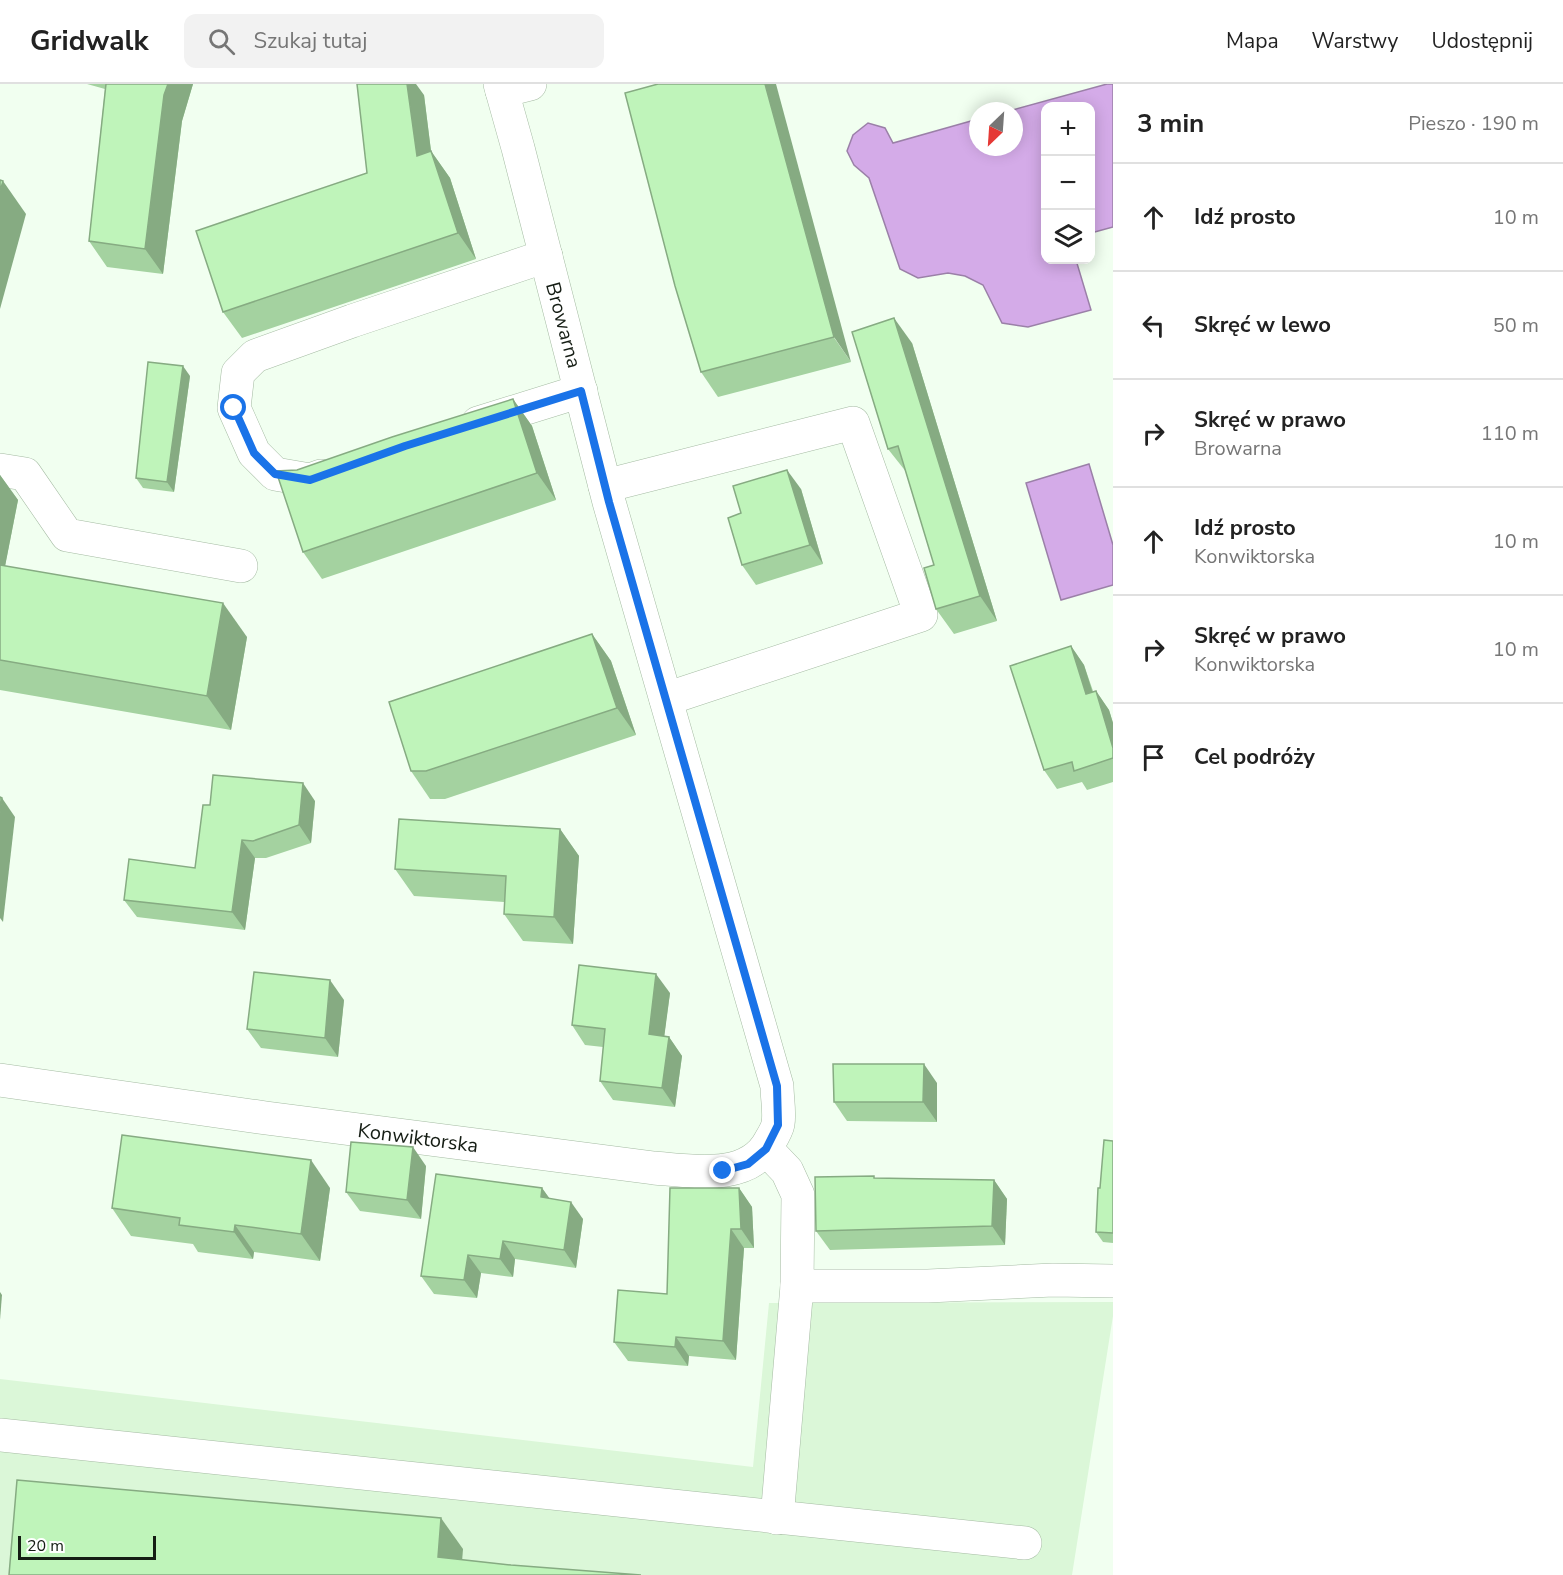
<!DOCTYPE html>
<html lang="pl">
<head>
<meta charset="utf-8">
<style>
  :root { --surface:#fff; --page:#f2f2f2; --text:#222; --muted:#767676; --line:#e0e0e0 }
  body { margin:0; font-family:"Nunito Sans",sans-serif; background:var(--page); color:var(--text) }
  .controls { position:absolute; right:18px; top:18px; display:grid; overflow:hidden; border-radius:12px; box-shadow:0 3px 15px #0003 }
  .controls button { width:54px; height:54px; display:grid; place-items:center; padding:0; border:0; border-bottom:2px solid var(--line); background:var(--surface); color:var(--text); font:30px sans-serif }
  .compass { position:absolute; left:969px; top:18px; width:54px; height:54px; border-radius:50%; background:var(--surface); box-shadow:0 3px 15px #0003; rotate:205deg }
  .scale { position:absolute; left:18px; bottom:15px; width:138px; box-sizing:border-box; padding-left:6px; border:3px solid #151d14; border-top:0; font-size:16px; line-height:21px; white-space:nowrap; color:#151d14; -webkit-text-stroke:4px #fff; paint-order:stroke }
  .stop { position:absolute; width:18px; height:18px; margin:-14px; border:4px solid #1a73e8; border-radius:50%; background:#fff }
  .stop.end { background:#1a73e8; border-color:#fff; box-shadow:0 2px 6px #0008 }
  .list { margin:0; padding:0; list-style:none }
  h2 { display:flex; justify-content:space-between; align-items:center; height:78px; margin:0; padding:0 24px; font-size:26px }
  h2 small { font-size:20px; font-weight:400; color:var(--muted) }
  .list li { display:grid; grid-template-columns:39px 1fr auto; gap:18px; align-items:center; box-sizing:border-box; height:108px; padding:0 24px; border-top:2px solid var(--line) }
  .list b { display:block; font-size:22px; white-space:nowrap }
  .list p { margin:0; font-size:20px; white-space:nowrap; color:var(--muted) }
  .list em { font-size:20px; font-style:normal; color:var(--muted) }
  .icon { flex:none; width:33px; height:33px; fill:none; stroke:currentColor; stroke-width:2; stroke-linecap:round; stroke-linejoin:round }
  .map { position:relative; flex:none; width:1113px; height:1491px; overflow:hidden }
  header { display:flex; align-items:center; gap:36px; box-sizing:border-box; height:84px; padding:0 30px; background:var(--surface); border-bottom:2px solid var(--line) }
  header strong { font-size:28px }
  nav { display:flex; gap:33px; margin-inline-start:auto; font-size:21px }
  .search { width:420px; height:54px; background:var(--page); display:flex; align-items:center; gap:15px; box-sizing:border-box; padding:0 21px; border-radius:12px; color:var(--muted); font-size:22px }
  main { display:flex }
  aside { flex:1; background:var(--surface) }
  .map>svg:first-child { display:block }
  .built { fill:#dbf7d8 }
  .water { fill:#d4abe8; stroke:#9b80a8; stroke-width:1.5 }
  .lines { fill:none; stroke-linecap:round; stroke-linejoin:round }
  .minor-casing { stroke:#a5bba3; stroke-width:34 }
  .minor { stroke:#fff; stroke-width:33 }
  .wall { fill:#a4d2a0 }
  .shaded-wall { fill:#86ab82 }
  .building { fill:#bff4ba; stroke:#86ab82; stroke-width:1.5 }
  .route { stroke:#1a73e8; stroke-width:8 }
  .labels { text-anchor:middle; stroke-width:4.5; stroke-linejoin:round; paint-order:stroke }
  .street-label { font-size:20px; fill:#151d14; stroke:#fff }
</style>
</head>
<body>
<header>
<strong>Gridwalk</strong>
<div class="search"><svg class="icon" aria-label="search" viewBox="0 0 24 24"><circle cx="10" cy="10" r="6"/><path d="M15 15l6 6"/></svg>Szukaj tutaj</div>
<nav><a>Mapa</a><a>Warstwy</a><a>Udostępnij</a></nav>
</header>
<main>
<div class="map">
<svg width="1113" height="1491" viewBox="0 0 1113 1491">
  <rect width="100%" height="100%" fill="#f1fff0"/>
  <path class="built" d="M1113,1218V1232L1072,1491H0V1295L753,1383L769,1219Z"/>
  <g class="water">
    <path d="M1107,0H1113V143L1091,149L1090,22H1046V176H1076L1091,226L1028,243L1002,239L983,201L965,192L948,189L918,194L900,185L869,94L854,81L847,67L853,51L868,39L885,44L893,59L978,35V63H1014V27H1009Z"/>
    <path d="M1089,380L1113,461V501L1061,516L1026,399Z"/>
  </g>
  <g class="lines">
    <g class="minor-casing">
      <g id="minor">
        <path d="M502,7L530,0"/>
        <path d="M478,339L581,307"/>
        <path d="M0,386L25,390L67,451L241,482"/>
        <path d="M321,392L310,396L275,390L254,369L234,324L238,289L255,272L352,237L546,172"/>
        <path d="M605,402L853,339L921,531L666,615"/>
        <path id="s1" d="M0,996L266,1034L654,1084C691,1087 749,1098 770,1057C773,1052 777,1045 778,1040C780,1028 777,1014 777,1002L609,418L518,64L500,0"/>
        <path d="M766,1065L787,1087L798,1111L797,1202H928L1053,1196L1113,1197"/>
        <path d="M0,1351L1025,1459"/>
        <path d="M777,1434L797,1202"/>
      </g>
    </g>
    <use href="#minor" class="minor"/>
  </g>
  <g class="wall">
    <path d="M87,0H193L182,37L163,190L107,183L89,157L105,5Z"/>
    <path d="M658,0L851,278L718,313L701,288Z"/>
    <path d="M424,11L431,67L450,94L476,175L242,254L223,228L367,89Z"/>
    <path d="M912,259L997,537L954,550L936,525L934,481L907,389L888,365Z"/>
    <path d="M190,292L174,408L143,404L136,394Z"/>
    <path d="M513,315L532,342L556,416L322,495L303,468Z"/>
    <path d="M0,391L18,416L5,482L247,553L231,646L0,606Z"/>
    <path d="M801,405L823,480L756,501L742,481L741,429Z"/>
    <path d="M592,550L611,577L636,651L445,715H430L411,687Z"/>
    <path d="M1071,562L1084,581L1093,607H1096L1109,626L1113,639V698L1087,706L1082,698L1057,705L1044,686Z"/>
    <path d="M315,717L311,759L266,774H255L245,846L137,833L124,816L195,784L203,721Z"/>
    <path d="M560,745L579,772L573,860L523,857L504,830V818L414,812L395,785Z"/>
    <path d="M670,909L664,952L669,953L682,972L675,1023L613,1016L600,997L603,963L585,961L572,941Z"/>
    <path d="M344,916L338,973L261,964L247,945Z"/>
    <path d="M937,999V1038L847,1037L834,1018Z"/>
    <path d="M1113,1057V1159L1103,1158L1096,1148Z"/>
    <path d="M426,1082L421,1135L360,1127L346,1108Z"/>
    <path d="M876,1094L994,1096L1007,1115L1005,1161L830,1166L816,1147Z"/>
    <path d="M330,1104L320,1177L254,1168L253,1175L198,1168L193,1160L131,1152L112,1124Z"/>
    <path d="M542,1104L549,1114L583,1135L576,1184L515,1175L513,1193L481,1189L477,1214L434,1210L421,1192Z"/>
    <path d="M739,1104L752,1123L754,1164H744L736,1276L689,1272L688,1282L628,1277L614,1258L667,1210Z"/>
  </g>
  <g class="shaded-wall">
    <path d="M168,0H193L182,37L163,190L145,165L164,11Z"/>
    <path d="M407,0H416L424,11L431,67L450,94L476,175L458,149L417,72Z"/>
    <path d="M765,0H776L851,278L834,253Z"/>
    <path d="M3,97L26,130L0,225V107Z"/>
    <path d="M894,234L912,259L997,537L980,512Z"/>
    <path d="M183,282L190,292L174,408L167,398Z"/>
    <path d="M513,315L532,342L556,416L537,389Z"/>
    <path d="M787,386L801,405L823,480L810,461Z"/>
    <path d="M0,391L18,416L0,508Z"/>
    <path d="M223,519L247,553L231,646L207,612Z"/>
    <path d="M592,550L611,577L636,651L617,624Z"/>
    <path d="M1071,562L1084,581L1099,629L1086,610Z"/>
    <path d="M1096,607L1109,626L1113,639V664Z"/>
    <path d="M303,699L315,717L311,759L299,741Z"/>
    <path d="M2,714L15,733L3,838L0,834V729Z"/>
    <path d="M560,745L579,772L573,860L554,833Z"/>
    <path d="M242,756L255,774L245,846L232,828Z"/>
    <path d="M656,890L670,909L662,970L649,950Z"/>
    <path d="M330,896L344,916L338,973L325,954Z"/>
    <path d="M669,953L682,972L675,1023L662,1004Z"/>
    <path d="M924,980L937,999V1038L923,1018Z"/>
    <path d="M413,1063L426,1082L421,1135L407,1116Z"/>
    <path d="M311,1076L330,1104L320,1177L301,1150Z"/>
    <path d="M994,1096L1007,1115L1005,1161L992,1142Z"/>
    <path d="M542,1104L555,1122L541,1113Z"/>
    <path d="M739,1104L752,1123L754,1164L741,1145Z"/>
    <path d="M571,1118L583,1135L576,1184L564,1166Z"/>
    <path d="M235,1141L254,1168L253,1175L234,1148Z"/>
    <path d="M731,1145L744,1164L736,1276L723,1257Z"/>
    <path d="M503,1157L515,1175L513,1193L500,1175Z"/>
    <path d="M468,1171L481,1189L477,1214L464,1196Z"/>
    <path d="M0,1208L2,1211L0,1236Z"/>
    <path d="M676,1253L689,1272L688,1282L675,1263Z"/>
    <path d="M441,1434L463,1465L461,1491L438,1473Z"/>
  </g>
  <g class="building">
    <path d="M106,0H168L164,11L145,165L89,157Z"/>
    <path d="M357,0H407L417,72L431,67L458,149L223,228L196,147L367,89Z"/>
    <path d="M658,0H765L834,253L701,288L675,202L625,9Z"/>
    <path d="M0,96L3,97L0,107Z"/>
    <path d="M894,234L980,512L936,525L924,484L934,481L898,362L888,365L852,248Z"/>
    <path d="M148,278L183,282L167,398L136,394Z"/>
    <path d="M513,315L537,389L303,468L276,387L297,386L392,353Z"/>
    <path d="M787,386L810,461L742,481L728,434L741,429L733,402Z"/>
    <path d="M0,481L223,519L207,612L0,576Z"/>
    <path d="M592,550L617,624L426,687H411L389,618Z"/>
    <path d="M1071,562L1086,610L1096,607L1113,664V674L1074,687L1072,678L1044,686L1010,582Z"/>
    <path d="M213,691L303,699L299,741L253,757L242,756L232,828L124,816L129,775L195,784L203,721H210Z"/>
    <path d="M0,713L2,714L0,729Z"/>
    <path d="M399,735L560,745L554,833L504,830L506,792L395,785Z"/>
    <path d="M579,881L656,890L649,950L669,953L662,1004L600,997L605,945L572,941Z"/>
    <path d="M254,888L330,896L325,954L247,945Z"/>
    <path d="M833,980H924L923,1018H834Z"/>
    <path d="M122,1051L311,1076L301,1150L235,1141L234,1148L179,1141L180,1134L112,1124Z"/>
    <path d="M1104,1056L1113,1057V1149L1096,1148L1098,1104H1100Z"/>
    <path d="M351,1058L413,1063L407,1116L346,1108Z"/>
    <path d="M436,1090L542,1104L541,1113L571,1118L564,1166L503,1157L500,1175L468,1171L464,1196L421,1192Z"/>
    <path d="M874,1092V1094L994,1096L992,1142L816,1147L815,1093Z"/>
    <path d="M670,1104H739L741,1145H731L723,1257L676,1253L675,1263L614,1258L618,1206L667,1210Z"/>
    <path d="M17,1396L441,1434L438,1473L511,1481L641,1491H9Z"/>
  </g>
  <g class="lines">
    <path class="route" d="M234,324L254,369L275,390L310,396L405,362L581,307L609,418L777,1002L778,1041L766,1065L748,1080L723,1087"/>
  </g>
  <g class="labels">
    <g class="street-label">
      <text transform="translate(564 241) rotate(75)" y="7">Browarna</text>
      <text dy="7" stroke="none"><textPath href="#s1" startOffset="422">Konwiktorska</textPath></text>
    </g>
  </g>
</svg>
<div class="controls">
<button>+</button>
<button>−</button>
<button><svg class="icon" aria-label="layers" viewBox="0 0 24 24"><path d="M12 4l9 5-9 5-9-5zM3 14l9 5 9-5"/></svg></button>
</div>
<svg class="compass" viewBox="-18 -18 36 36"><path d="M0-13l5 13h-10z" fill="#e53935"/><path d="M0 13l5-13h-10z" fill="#767676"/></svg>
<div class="scale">20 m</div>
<div class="stop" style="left:234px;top:324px"></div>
<div class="stop end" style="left:723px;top:1087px"></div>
</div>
<aside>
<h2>3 min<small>Pieszo · 190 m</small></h2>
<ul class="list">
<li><svg class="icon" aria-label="ahead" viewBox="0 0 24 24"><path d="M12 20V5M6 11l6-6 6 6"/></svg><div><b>Idź prosto</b></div><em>10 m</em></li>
<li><svg class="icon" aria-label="left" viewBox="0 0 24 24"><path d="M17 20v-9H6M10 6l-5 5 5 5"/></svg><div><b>Skręć w lewo</b></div><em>50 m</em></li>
<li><svg class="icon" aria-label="right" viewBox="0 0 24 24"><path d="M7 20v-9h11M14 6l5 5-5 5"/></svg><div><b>Skręć w prawo</b><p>Browarna</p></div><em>110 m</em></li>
<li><svg class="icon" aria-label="ahead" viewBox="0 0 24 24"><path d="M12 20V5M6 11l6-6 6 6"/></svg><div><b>Idź prosto</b><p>Konwiktorska</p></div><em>10 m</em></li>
<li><svg class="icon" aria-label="right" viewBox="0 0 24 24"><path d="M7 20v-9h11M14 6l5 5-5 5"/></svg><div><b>Skręć w prawo</b><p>Konwiktorska</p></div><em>10 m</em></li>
<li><svg class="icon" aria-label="arrive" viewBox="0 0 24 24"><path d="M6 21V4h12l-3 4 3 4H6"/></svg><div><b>Cel podróży</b></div></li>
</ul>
</aside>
</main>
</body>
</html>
